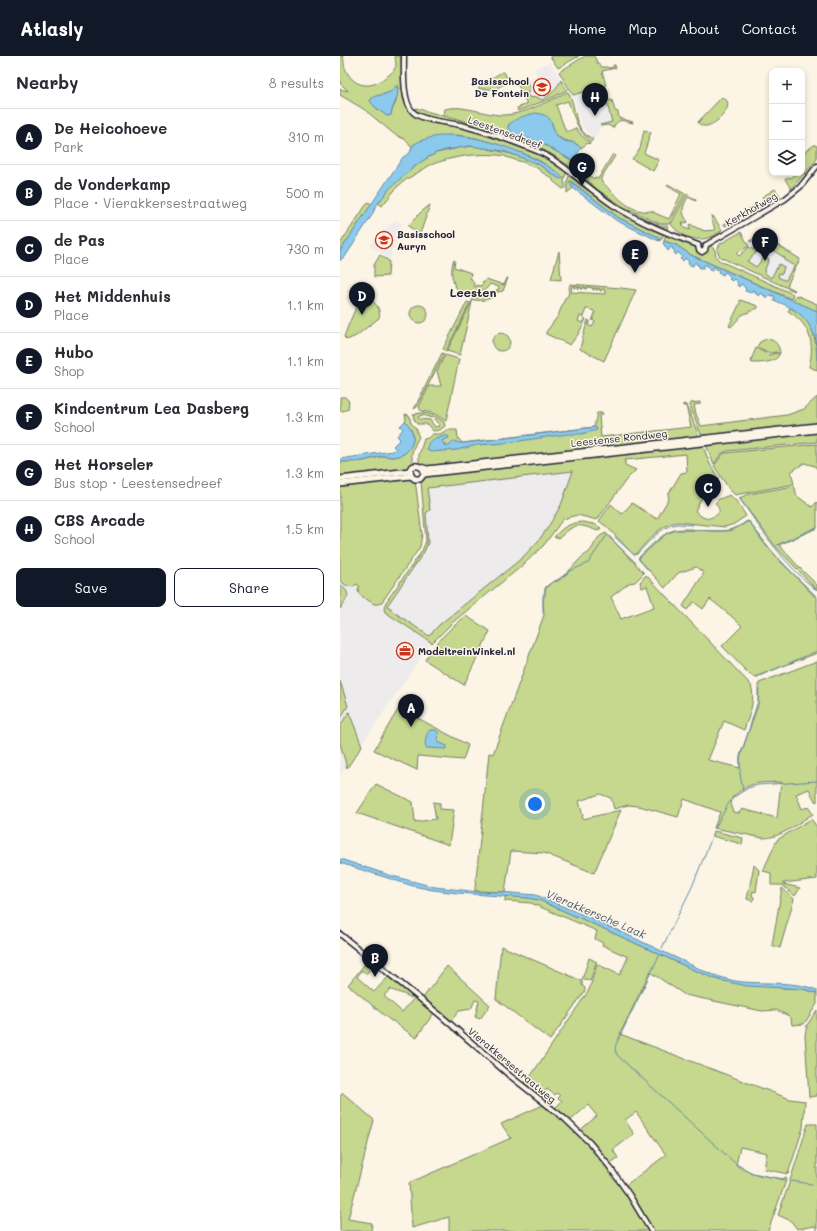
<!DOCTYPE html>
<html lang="en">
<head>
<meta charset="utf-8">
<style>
  :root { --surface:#fff; --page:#f2f2f3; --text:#2b2b33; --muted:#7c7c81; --line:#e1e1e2; --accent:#111827 }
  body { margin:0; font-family:Mali,sans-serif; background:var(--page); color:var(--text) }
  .controls { position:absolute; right:12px; top:12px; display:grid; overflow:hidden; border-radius:8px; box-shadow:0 2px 6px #0003 }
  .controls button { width:36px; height:36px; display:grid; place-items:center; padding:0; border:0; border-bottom:1px solid var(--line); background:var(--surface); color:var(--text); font:20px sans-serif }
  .you { position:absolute; left:195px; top:748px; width:14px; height:14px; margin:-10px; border:3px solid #fff; border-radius:50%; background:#1a73e8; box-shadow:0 0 0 6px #1a73e833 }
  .badge { display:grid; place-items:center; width:26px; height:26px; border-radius:50%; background:var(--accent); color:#fff; font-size:13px; font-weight:700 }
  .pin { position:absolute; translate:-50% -33px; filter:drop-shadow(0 1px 2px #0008) }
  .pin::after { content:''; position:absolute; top:21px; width:14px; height:12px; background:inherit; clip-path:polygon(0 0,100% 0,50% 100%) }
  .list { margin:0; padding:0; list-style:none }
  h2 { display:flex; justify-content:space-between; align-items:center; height:52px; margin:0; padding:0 16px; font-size:17px }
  h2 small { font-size:13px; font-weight:400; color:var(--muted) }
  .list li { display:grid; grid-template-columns:26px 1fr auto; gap:12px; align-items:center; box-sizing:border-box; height:56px; padding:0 16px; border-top:1px solid var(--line) }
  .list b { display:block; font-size:15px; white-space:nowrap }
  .list p { margin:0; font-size:13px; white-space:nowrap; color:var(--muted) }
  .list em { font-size:13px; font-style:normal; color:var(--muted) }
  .actions { display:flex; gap:8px; padding:12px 16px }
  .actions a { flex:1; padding:9px 0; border:1px solid var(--accent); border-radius:8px; text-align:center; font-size:14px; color:var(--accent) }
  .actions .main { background:var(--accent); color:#fff }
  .icon { flex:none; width:22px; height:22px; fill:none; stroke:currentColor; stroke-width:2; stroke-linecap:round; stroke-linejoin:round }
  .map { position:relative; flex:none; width:477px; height:1175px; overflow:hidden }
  header { display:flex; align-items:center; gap:24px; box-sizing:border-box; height:56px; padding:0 20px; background:var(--accent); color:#fff }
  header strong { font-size:19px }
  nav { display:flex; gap:22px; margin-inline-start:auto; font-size:14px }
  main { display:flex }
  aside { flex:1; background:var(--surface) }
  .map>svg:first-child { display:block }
  .built { fill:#edebec }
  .green { fill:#c5d88d; stroke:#747d64; fill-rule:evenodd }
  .water { fill:#8ccaed; stroke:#6287a6 }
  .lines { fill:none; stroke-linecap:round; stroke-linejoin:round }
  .stream { stroke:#6287a6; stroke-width:1 }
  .minor-casing { stroke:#22223b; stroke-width:7 }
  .major-casing { stroke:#22223b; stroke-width:8 }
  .minor { stroke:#fcf5e5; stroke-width:4 }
  .major { stroke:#fcf5e5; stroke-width:5 }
  .labels { text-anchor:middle; stroke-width:3; stroke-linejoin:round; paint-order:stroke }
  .poi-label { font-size:10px; font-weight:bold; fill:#22223b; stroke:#fcf5e5; text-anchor:start }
  .street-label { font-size:10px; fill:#22223b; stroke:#fcf5e5 }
  .water-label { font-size:11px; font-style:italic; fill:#425470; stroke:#fcf5e5 }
  .quarter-label { font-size:12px; font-weight:bold; fill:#22223b; stroke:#fcf5e5 }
</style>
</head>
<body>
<header>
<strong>Atlasly</strong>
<nav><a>Home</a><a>Map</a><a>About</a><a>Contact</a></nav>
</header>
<main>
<aside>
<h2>Nearby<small>8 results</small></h2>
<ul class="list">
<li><span class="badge">A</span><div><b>De Heicohoeve</b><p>Park</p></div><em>310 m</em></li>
<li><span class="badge">B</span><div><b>de Vonderkamp</b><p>Place · Vierakkersestraatweg</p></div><em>500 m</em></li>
<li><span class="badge">C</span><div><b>de Pas</b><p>Place</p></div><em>730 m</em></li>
<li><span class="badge">D</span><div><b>Het Middenhuis</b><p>Place</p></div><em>1.1 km</em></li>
<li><span class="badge">E</span><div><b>Hubo</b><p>Shop</p></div><em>1.1 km</em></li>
<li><span class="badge">F</span><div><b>Kindcentrum Lea Dasberg</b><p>School</p></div><em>1.3 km</em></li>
<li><span class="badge">G</span><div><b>Het Horseler</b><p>Bus stop · Leestensedreef</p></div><em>1.3 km</em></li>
<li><span class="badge">H</span><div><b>CBS Arcade</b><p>School</p></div><em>1.5 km</em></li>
</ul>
<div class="actions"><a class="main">Save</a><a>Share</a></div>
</aside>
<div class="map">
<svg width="477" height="1175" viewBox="0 0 477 1175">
  <rect width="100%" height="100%" fill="#fcf5e5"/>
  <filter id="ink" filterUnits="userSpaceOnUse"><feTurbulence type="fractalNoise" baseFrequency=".025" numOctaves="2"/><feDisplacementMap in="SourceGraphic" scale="8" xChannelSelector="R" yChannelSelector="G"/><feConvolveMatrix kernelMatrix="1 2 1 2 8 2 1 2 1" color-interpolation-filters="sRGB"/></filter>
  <g filter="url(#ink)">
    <g class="built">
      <path d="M210,6L226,34L188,51L178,28L197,20L194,13Z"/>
      <path d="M261,31L265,40L272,66L261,69L259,75L254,82L247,76L242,70L233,39Z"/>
      <path d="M55,164L62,168L53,187L50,203L30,190L38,178L39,179Z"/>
      <path d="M421,179L460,203L447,230L386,203L396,197L399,200L409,191L407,187Z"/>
      <path d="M233,415L221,449L207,473L198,485L182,502L95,572L89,580L51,554L47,550L84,496L88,487L86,457L90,454L87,432Z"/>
      <path d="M0,521L92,585L0,720Z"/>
    </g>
    <g class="green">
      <path d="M1,0H3C4,4 4,9 5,12C12,30 29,34 43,23C47,20 53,17 55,12C57,9 55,4 55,0H61L62,23L65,46L69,54L78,61L118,69L199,98L214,106L226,116V118L224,123L225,132L223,133L213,125V123L200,115L199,113L192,110H191L183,106H182L166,101L165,100C141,96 112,100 88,110L87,111L67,123L58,130L42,150L38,147L52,129L82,105L96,97L123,91L135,90L172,98L198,108L218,122L223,121L200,105L185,98L136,82L117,79L74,88L72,91L66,84L54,78L25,54L0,39V33L8,35L1,28H0V2ZM56,30L58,31L56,46L52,54L51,59L47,60L35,51L31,42L51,36Z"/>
      <path d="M210,0H239L218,12Z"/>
      <path d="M245,0H254L258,8L262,11H267L268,12L274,11L273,9H275L276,12L262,15L266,29L265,30L269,45L272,44L275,55L278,56L279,62L293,66V67C282,65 279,61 273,72L268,69L261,70L260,69L272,66L265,40L261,31L233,39L219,16Z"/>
      <path d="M162,16H164L169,25L168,26L155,33H139V30Z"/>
      <path d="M221,24L227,34L207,44L178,55L177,52L187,48L178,29L180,27L187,25V28L190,32L187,38L190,42L197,41L202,44C210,40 218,31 221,24Z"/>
      <path d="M228,36C235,47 234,63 241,73C244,78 249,81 253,83L251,86C237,74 234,61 228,45L216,49L226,76L236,72L241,79L250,87L249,88L248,87L241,92C233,83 222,87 217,79C214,76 213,71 212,67L169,68C167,72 169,74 172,77L203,88L233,105L232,112L213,99L200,92L104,58L105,53C121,48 143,58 160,59C181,60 207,46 225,37Z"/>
      <path d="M382,41C383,42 387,44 387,45C393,55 365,80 358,66Z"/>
      <path d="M76,52L121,65L199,93L220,106L138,72L113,65L89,61L80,57L75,54Z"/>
      <path d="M304,74L311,76L304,97L319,104L313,115L292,103L300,93Z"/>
      <path d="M474,89H475L477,90V103L451,133L445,123L450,121L451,122L457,117H462V98Z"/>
      <path d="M273,98L275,100L261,122V125C272,135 287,154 303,155C306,156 309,155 312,155L317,158L329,163L341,138L327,130L328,128L345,138L329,168H320L284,151L258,134L249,126L246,120L248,118L254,123L255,121L258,123Z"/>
      <path d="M229,120L248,135L249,134L323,177V180L320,185L317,184H319L318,181L279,162L232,126L230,125V128L233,132L227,137V125Z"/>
      <path d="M243,120L249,127L264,139L290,156L321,170H328L326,174L296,160L272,147L245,125Z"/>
      <path d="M435,133L440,140L385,170L384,168L424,144L422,141Z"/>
      <path d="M347,138L356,144V145L348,141C342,151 341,157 348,166L347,167L342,166L344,172L350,174L349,169L350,168L357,172L363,174V175L375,174L371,160H373L382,174C378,177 373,181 368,182C354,186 338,179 331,168Z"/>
      <path d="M28,146L32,148L0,195V188Z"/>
      <path d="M90,149L80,178L68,170L81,156Z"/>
      <path d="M401,176L409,190L396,197L399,200L409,191L416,195V197L407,205L416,211L424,201L429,203L424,216L431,222L439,208L444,211L442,218L439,217L438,221L444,224H446L451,215H452L454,211L455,212L447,230L455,234L454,235L380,201L377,194L380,188Z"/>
      <path d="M328,179L353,189L357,195L361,197L366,196L370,189L375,194L376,201L380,205L453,238L451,243L351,199L336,189L324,185L325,181Z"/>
      <path d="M421,179L460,203L456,211L444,204L445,202L417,184L410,186L409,185Z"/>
      <path d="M219,195L221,224L211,223Z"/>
      <path d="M40,199L49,205L48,220L34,221V209Z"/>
      <path d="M115,204L114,211L131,217L130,222L132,223V225L134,227V230L136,231L137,229L139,230L142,229L143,226L144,227L146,223L164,229L167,222H168L163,235L158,236L156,234L159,233V231L150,228C142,240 138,234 127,236L125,241C112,231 110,220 113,205Z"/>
      <path d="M230,228L281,232L296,234L264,305L240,293L243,280L248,264L250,265L248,269L252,271L255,266L253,264L252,265L255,257L254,255L248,253H246L243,261L240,260L238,265L242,267L244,262L246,263L239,277L230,289L206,278V276L218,260L225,242L228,240ZM232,230H234V232H235V230H238V233H239V231H241V233H243V231H245V233H246L247,231L253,232V234H254V232H256V234H258V232L260,233V235H261L262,233H264V235H265V238L231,236Z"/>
      <path d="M156,235L157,237C151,244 143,245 134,244L132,246L120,299L107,295L134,241H145Z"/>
      <path d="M456,239L477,248V255L453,245Z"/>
      <path d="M31,244C37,248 41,255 39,262L16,280L7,284L4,281L8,270L17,249L20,247Z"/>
      <path d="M400,244L418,250V252L402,259L391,271L389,270L400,247Z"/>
      <path d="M127,246L130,247L106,295L103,293Z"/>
      <circle cx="79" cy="258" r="9"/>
      <path d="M450,252C476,264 477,288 477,314L469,311C475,287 470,268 448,255Z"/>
      <circle cx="161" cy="286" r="9"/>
      <path d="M426,283C435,283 440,290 440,298L436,296L430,297L417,291L420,286Z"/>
      <path d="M416,292L429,299L436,297L439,299C435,307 421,307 412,307L411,304Z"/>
      <path d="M102,297L104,298L77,351L74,353Z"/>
      <path d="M105,299L119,303L106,365L93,357L81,355L79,351L89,330H101L97,315Z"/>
      <path d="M0,341H5L9,345L8,353L3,355H0Z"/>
      <path d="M477,341V368L362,381L350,349L351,347L360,346V348L354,349L356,358L361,370L447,359L464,353Z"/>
      <path d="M343,348L346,349L349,354L359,381L283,389L261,391L254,393L84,411L79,406V399L84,383L88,382L92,378H100L107,374H117L118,382L122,387L254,371L257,357H262V359H259L261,381L351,371L346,350H343Z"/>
      <path d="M82,357L94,359L92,362L82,359L78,361L79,363L90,364L95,371L100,370L94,363L95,360L104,366L105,370L100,374L93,375L87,368H77L74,363L73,358Z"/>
      <path d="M65,358L69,359L71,367L77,374V377L79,381C76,386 73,392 72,397C71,406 76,404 69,413L0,422V406L23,405L44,400L53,401L58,400L64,398L69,393L73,384L72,376L65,365L66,364Z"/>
      <path d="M477,375V386L387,395L381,398L374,408L366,389Z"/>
      <path d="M362,388L370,408L379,423L360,431L364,442L361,443L355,455C358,457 361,461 365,462C367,463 370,462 372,461C381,458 381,454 375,447L379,443L390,439L397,446L406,460L394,468L385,471L338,466C320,468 307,486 295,499L293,498L267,471L259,465L271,448L282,458L292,447L317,463L329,442L328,439L341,417L347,416L346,398L285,404V409L296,414L286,424L257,464L237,459L223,463L204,489L183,509L113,566L92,587L45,556L44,553L46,546L82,495L86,485L81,425L85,419ZM233,415L221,449L207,473L198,485L182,502L99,569L89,580L51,554V552L47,550L84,496L88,487L86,457L90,454L87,432Z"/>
      <path d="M477,388V413L475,410L464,407L451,416L454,428L395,439L389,433L374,410L382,399L385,397Z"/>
      <path d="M69,421L74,425L76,431L82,478L80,491L42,546L38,548H34L20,539L18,535L19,530L17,528C11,534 6,529 0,525V429Z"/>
      <path d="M454,430L457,440L472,451L477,446V472L439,489L459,511L477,529V534L436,491L399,442L409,438Z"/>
      <path d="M407,465L409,466L439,504L477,541V597L415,621L410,619L382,590L402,570L390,559L370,543L363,553L354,546L347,554L343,550L364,517L356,511L338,517L325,532L298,502C307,494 317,482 329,476C335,473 343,473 350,473C372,475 389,479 407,465Z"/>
      <path d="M242,466L254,468L261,472L258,475C236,467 236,467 219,482L214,481C222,472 229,467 242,466Z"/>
      <path d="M266,477L304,517L295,526L289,527L271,541L281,563L314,551L307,530L302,532L300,526L306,519L411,629C416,645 409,659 404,674L384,665L368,704L400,712V700L418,649L419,627L477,605V746L475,745L469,733L456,738L462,753L468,751L473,758C458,767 441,782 423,782L374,772L380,756L344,743L338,761L299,750L288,749L274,753L271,742L260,738L239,745L243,760L242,761L243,763L281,754L254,817L204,797L171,795L165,836L135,835V832L149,697L153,698L204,559L203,543L205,539V532C210,526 217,525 223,520C229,516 233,510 238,505C241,501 245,499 248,497C256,490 254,481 266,477ZM441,726L437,762L402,753L399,757L393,756L391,751L392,742C410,725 418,727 441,726Z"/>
      <path d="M0,529C13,538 7,542 0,553Z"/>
      <path d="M126,560L150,575L124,629L85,604C98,584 107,575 126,560Z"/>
      <path d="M0,625L8,650L0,663Z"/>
      <path d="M59,652L128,689L123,704L78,700L77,714L34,694Z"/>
      <path d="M9,656L22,690L7,712L0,687V670Z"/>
      <path d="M36,728L73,746L75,766L96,763L93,746L100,747V753L114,754L109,789L17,757Z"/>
      <path d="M471,763L477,771V823L443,827V828L460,832L455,840L442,829H431V817L423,815L437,784Z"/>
      <path d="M374,775L403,782L402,788L372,780Z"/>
      <path d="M414,809L419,814L416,836L413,835L412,840L414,841L413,845L407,843Z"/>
      <path d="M442,832L454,843L440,892L432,889Z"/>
      <path d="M165,840L188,842L199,844L260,871L356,915L379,924L442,932L463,933L477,937V948L464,968L452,969L451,962L449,960L436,954L422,955L345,939L310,916L280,978L450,1043L465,1045L463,1072L448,1118L424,1113L427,1097L400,1091L396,1109C411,1120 427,1120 444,1123L445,1121L447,1122L428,1175H313L286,1129L326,1099L296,1056L285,1064L294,1078L273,1094L278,1102L269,1108L239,1075L257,1060L248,1049L229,1066L214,1053L222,1045L218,1042L220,1040L217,1037L215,1039L207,1033L201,1042L183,1028L190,1021L249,934L257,908L280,919L288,901L262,889L263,887L255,883L257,875L191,847L165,845Z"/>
      <path d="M161,890L242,925V929L245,932V935L210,984L156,943Z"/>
      <path d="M249,902L257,906L256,907L250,925L246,923L242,924Z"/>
      <path d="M28,904L34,909L26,918L22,914L17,921L34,936L48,921L73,939L71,942C64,937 57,937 50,933L44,940L62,956L75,941L94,957L76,982L53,965H51L8,929Z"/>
      <path d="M107,910L150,949L140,963L135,961L139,945L135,944L131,953L119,955L110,966L82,943Z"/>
      <path d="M477,954V1040L469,1041L465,979L467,969Z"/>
      <path d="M3,1037L34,1064L8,1163L32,1167L31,1175H0V1040Z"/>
      <path d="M203,1049L240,1079L271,1116L306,1170L308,1175H109V1161L72,1172L69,1127L171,1082L161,1068Z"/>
      <path d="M468,1068H477V1174L475,1170L457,1173L451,1165L438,1159L449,1128Z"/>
    </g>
    <g class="water">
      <path d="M57,29C60,44 52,47 51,59L47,60L35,51L30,45C33,38 43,40 50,36C53,34 55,31 57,29Z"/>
      <path d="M196,57C218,60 208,72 219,82C226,88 233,83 241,92L233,105L203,88L174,78L169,74L168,70C174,62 187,59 196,57Z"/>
      <path d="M105,79C139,78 198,99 223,121V122L220,123L198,108L185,103L164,95L130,90L106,94L96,97L87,102L75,110L50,132L36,150L32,159L5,201L2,202L0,205V195L63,101L70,97C71,95 71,93 72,91C75,84 98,80 105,79Z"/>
      <path d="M230,125L279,162L318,181L320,182V184H317L277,165L233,132L230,128L229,126Z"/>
      <path d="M324,185L336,189L351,199L477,255V304C477,297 477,291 476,285C471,264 454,250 434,245L435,240H432V239H429L428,242H425L426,240L423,239V238L420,237L419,240L417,239V238L415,237V235L412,234L411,237L405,235L406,233L404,231V230L401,228L399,231L397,229L398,227L394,223L392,225L389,223L391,221L385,216L383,219L378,216L379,214L376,213V212L373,211L372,215L369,214V211L367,210V209H364L363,212H359L360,210L357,209V207H354L353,210L348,208L349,206L345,202L343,205L340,203L342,201L338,196L336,199L334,197L335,195L332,193L333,192L331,191L328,195L323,187Z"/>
      <path d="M65,365C77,376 76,394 59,400C53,402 49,400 43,400C36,401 29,404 22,405C15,407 7,405 0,406V403L53,395L56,393L53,390L60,383L57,380L63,373L60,370Z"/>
      <path d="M256,371L257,374L241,378H228L165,387L137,389L117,394L90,396L87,393C89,381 93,385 101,381C107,379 102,379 108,380L109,382L103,384L102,386L106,390H109L114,385L119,387H125Z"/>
      <path d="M90,674H96C100,678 98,681 98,686L107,690V693L86,692C84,686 86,678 90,674Z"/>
      <path d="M0,803L52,820L95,831L139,836H160L196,839L260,866L364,915C377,920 390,925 403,926C427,928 455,925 477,934V937L463,933L407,930L379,924L356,915L260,871L199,844L188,842L118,837L93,834L73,830L0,807Z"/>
    </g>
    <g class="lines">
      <g class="stream">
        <path d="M400,443C422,475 445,509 475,533"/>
        <path d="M269,481L296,507"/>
        <path d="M275,481L294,499L297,498C308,487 321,470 337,468C342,468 348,469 353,469"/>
        <path d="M437,489L477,471"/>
        <path d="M309,515L299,504V502L326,478L336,474L387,475L393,474L409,465L423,486L477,543"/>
        <path d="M203,557V540L206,532L212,526L218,525L230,515L248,507L267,479"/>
        <path d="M417,622V621L477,595"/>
        <path d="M403,735L400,718V702L418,645V629"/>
        <path d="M375,772L388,748L394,741L408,732L418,729L477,725"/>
        <path d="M261,867L271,872"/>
        <path d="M322,892L352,831L374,776"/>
        <path d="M319,900L276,988C275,993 275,996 278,1000L396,1108L413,1117L445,1124"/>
        <path d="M452,1125L477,1129"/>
      </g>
      <g class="minor-casing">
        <g id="minor">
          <path d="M64,0C64,14 62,45 73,56C84,66 113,66 128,71C151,77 175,86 197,95C223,106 248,133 273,149C299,166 329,178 358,189"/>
          <path d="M358,189L359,194L362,196L365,194L366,189"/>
          <path d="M366,189L445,143L460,131L477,110"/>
          <path d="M0,878L100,959L169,1019L225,1063L250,1087L269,1110L290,1140L311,1175"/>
        </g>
      </g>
      <g class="major-casing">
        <g id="major">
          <path d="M83,412L84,418L80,423H75L71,420L70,413C76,406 80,412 87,413L477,370"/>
          <path d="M84,418L477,374"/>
          <path d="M0,423L70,415"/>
          <path d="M0,428L71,420"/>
        </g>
      </g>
      <use href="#minor" class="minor"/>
      <use href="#major" class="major"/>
    </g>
  </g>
  <defs>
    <g id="school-ring" transform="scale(0.9)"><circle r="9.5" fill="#fcf5e5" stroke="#c8321e" stroke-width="1.5"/><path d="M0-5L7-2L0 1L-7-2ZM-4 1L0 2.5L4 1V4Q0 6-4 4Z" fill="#c8321e"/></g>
    <g id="office-ring" transform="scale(0.9)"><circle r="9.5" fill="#fcf5e5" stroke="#c8321e" stroke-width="1.5"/><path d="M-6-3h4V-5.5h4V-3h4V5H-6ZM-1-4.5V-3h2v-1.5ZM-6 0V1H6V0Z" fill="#c8321e"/></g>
  </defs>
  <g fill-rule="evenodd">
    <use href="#school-ring" x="202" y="31"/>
    <use href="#school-ring" x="44" y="184"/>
    <use href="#office-ring" x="65" y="595"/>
  </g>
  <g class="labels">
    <g class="poi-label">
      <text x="189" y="29" text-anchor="end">Basisschool<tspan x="189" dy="12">De Fontein</tspan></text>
      <text x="57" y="182">Basisschool<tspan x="57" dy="12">Auryn</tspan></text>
      <text x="78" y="599">ModeltreinWinkel.nl</text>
    </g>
    <g class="street-label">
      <text transform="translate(165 76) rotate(20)" y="4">Leestensedreef</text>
      <text transform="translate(411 153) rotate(-30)" y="4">Kerkhofweg</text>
      <text transform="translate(279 382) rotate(-6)" y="4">Leestense Rondweg</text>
      <text transform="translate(172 1009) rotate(40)" y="4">Vierakkersestraatweg</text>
    </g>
    <g class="water-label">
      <text transform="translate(256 858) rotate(23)" y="4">Vierakkersche Laak</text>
    </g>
    <g class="quarter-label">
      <text x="133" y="241">Leesten</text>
    </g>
  </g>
</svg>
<div class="controls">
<button>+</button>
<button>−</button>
<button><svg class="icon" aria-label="layers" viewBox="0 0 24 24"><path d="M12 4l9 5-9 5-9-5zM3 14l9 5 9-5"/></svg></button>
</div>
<div class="you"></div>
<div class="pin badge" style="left:71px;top:671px">A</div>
<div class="pin badge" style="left:35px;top:921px">B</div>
<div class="pin badge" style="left:368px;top:451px">C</div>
<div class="pin badge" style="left:22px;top:259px">D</div>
<div class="pin badge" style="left:295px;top:217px">E</div>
<div class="pin badge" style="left:425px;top:205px">F</div>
<div class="pin badge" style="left:242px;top:130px">G</div>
<div class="pin badge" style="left:255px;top:60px">H</div>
</div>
</main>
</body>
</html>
